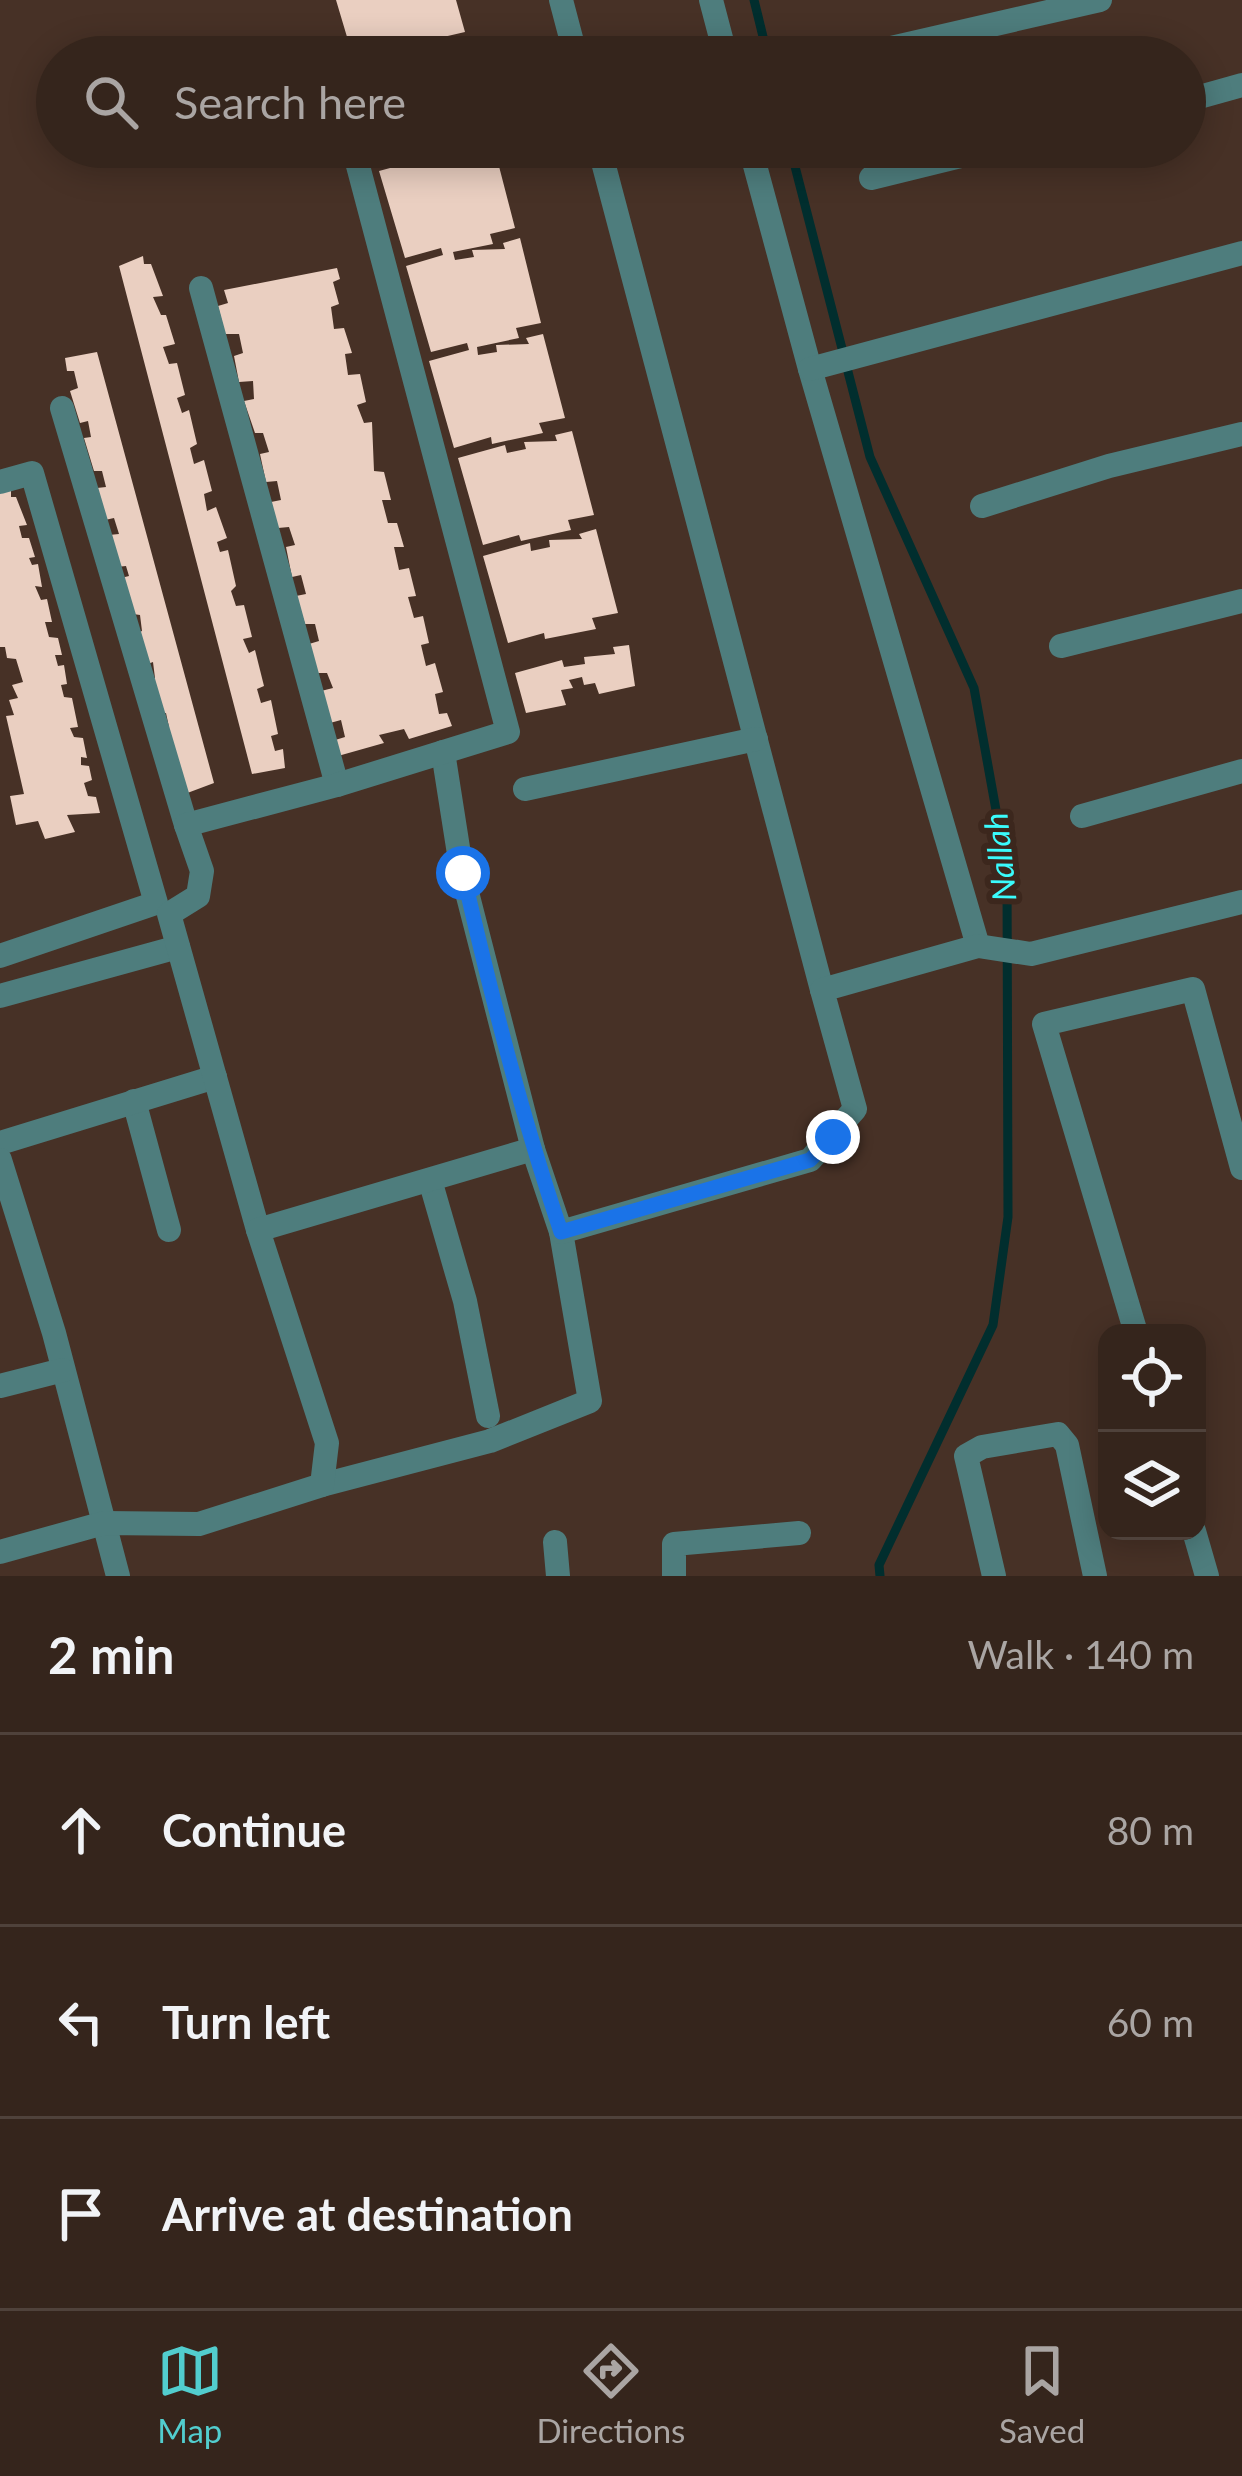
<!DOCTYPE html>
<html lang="en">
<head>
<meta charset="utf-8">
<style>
  :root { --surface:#35251c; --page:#3d2d25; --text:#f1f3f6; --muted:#aaa5a3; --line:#4f423b; --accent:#52cdce }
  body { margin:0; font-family:Lato,sans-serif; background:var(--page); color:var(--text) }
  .controls { position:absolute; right:36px; bottom:36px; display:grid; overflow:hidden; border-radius:24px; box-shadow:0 6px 30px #0003 }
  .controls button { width:108px; height:108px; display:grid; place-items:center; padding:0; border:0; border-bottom:3px solid var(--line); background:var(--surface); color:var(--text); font:60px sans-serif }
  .stop { position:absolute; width:36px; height:36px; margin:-27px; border:9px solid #1a73e8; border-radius:50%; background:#fff }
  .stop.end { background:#1a73e8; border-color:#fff; box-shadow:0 3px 12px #0008 }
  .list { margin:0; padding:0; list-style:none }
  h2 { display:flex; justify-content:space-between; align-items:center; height:156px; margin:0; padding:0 48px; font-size:51px }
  h2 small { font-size:39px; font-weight:400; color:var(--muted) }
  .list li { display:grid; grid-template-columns:78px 1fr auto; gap:36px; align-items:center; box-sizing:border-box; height:192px; padding:0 48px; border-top:3px solid var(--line) }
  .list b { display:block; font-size:45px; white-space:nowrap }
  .list em { font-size:39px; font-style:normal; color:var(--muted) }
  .icon { flex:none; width:66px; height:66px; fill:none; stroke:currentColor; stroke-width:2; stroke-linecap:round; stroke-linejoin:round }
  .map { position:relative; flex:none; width:1242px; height:1576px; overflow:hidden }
  .search { position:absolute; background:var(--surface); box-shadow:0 6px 30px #0003; left:36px; right:36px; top:36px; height:132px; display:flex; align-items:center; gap:30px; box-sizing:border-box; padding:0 42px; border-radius:66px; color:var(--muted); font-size:45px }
  .sheet { height:732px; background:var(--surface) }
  nav { display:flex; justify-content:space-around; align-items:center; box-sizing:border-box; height:168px; border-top:3px solid var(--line); background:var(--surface); font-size:33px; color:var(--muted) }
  nav a { display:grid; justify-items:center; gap:6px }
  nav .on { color:var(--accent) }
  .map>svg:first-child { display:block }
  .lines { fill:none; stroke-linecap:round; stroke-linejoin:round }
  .stream { stroke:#012e2e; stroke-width:9 }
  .building { fill:#eacfc1 }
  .street { stroke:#4e7d7d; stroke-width:24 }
  .route { stroke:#1a73e8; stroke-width:15 }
  .labels { text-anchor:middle; stroke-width:12; stroke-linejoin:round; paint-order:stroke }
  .water-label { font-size:33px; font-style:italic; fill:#3afbfc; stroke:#3c271d }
</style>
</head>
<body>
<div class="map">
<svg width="1242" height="1576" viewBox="0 0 1242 1576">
  <rect width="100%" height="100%" fill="#473126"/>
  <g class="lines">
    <g class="stream">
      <path d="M754,0L768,57"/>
      <path d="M790,147L870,457L974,688L1007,871L1008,1217L993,1325L879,1565L880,1576"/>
    </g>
  </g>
  <g class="building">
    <path d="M336,0H456L465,32L439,38L442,48L399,57H391L390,52L373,57H353Z"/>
    <path d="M376,147H459V149L419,158L417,152L381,162Z"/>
    <path d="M484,147H494L515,228L490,234L493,244L453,252L455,260L474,257L472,250L505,249L503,243L520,238L541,323L516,328L519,338L477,347L478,355L497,352L496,345L529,344L526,338L543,334L565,418L539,423L543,433L492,444L491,437L454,448L429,361L469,350L467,343L431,352L406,266L443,255L441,248L405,258L379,171L427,158L429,166L448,163L446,156L480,155L477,149Z"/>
    <path d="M143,256L144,264H151L163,296L153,297L161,315H166L175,344L163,347L169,364L177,363L185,395L177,398L182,413L189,410L197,444L190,448L194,464L204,460L212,491L204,494L207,511L216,507L227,538L217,542L220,552L228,550L236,586L231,591L236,606L244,605L252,637L243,639L249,653L255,650L264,686L257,689L261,703L271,700L278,734L271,736L275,751L283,749L285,768L252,774L119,266Z"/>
    <path d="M337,268L340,279L333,282L339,304L331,307L334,329L344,328L352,353L345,354L348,375L360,374L366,402L357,405L364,423L372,422L374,471L384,472L391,500H382L388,523H397L404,547H394L399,570L409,568L416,596L408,597L414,618L423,616L429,643L421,645L426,666L435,663L443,692L435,694L439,714L447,713L452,726L409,739L404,729L379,735L384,743L338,756L332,741L345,737L341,720L330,723L321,691L333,688L327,673H317L309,644L319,641L315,624H305L296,596L306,594L301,575L292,577L286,547L295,545L289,527L278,528L271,502L281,500L277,481L266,482L260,454L269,452L263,433H255L244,401L254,399L253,381L239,382L234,356L243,353L239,334H225L218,306L228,303L224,290Z"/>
    <path d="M97,352L214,783L182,795L160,730L169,727L166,713L159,714L148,679L155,678L153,662L145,665L135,634L142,631L140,615L133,614L121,578L129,576L126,566L116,567L109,535L119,534L114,518L105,520L97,488L106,487L102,471H94L84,438L91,437L88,421L80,423L70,391L78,388L74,371H67L65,358Z"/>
    <path d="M572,431L594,515L568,520L571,530L521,541L519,535L483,545L458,458L505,445L507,453L526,449L524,442L557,441L555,435Z"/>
    <path d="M11,486V497H16L27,525L19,526L22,538H29L35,557L29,558L32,565L38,564L42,587L35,586L41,600L47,599L52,622H45L49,637L58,638L62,655H55L58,666L64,665L67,684L61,685L64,697L72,698L78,727L70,728L74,737L83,738L87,758L81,757V765L89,766L92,780L84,783L88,796L96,797L100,813L67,815L75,832L45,839L38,821L16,825L10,796L24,794L6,716L14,715L9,700L18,698L12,685L23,682L16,659L7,658L5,647H0V488Z"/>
    <path d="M596,529L618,613L592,618L596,629L545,639L544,633L508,643L483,556L530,543L531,551L550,547L549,540L582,539L579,534Z"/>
    <path d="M629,645L635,686L599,694L595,683L584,685L582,677L569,680L573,688L561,690L566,705L526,713L515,673L562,660L564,667L585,664L584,657L615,654L613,647Z"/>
  </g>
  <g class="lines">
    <g class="street">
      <path d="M561,0L576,57"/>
      <path d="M711,0L726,57"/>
      <path d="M852,57L1100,0"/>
      <path d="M1185,101L1242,85"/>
      <path d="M599,147L822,990"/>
      <path d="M750,147L810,369L978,946"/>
      <path d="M871,178L997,147"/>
      <path d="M201,288L337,785"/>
      <path d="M810,369L1242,253"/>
      <path d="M62,408L186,825"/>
      <path d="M0,482L32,473L156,903L0,956"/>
      <path d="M982,506L1109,466L1242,434"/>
      <path d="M1061,646L1242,601"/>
      <path d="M443,752L462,873L533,1149"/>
      <path d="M525,789L756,739"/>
      <path d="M1082,816L1242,771"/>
      <path d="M0,996L178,947"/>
      <path d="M134,1101L169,1230"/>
      <path d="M0,1143L215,1077"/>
      <path d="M0,1160L54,1333L118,1576"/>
      <path d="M430,1180L465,1301L488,1416"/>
      <path d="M258,1230L169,914L198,896L202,871L186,825L337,785L508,732L353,147"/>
      <path d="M1136,1333L1044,1024L1193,989L1242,1168"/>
      <path d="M0,1386L63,1370"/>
      <path d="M322,1485L490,1441L590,1401L561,1232"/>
      <path d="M1194,1531L1207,1576"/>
      <path d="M555,1542L558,1576"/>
      <path d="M0,1552L104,1523L199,1524L322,1485L327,1443L258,1230L533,1149L561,1232L810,1160L855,1109L822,990L978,946L1031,954L1242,902"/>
      <path d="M674,1576V1544L799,1533"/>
      <path d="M994,1576L966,1456L982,1447L1058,1434L1067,1445L1095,1576"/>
    </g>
  </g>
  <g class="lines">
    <path class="route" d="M463,873C491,994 521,1114 561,1232L810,1160L833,1137"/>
  </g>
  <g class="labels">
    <g class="water-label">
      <text transform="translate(1000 857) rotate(-96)" y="12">Nallah</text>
    </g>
  </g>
</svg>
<div class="controls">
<button><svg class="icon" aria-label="locate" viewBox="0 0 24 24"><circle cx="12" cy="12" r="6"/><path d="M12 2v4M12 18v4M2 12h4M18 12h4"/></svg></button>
<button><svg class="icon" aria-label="layers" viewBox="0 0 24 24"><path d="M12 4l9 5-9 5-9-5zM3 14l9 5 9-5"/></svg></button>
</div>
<div class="stop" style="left:463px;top:873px"></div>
<div class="stop end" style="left:833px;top:1137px"></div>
<div class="search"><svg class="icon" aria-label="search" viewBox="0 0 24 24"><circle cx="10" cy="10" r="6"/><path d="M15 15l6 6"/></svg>Search here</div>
</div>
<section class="sheet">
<h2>2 min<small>Walk · 140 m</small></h2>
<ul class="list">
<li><svg class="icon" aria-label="ahead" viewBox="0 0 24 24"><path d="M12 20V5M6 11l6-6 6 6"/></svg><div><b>Continue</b></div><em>80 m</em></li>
<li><svg class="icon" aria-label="left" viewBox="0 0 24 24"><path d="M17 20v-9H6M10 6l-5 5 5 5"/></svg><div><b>Turn left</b></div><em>60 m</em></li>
<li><svg class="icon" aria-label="arrive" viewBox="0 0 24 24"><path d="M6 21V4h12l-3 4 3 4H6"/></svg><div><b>Arrive at destination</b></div></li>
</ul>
</section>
<nav>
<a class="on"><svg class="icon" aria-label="map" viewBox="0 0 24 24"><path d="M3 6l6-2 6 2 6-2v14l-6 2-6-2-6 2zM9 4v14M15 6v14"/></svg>Map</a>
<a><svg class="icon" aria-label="directions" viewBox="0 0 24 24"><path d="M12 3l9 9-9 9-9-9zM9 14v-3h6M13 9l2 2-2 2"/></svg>Directions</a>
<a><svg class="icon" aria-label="saved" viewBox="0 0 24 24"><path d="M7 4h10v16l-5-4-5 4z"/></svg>Saved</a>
</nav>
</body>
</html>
